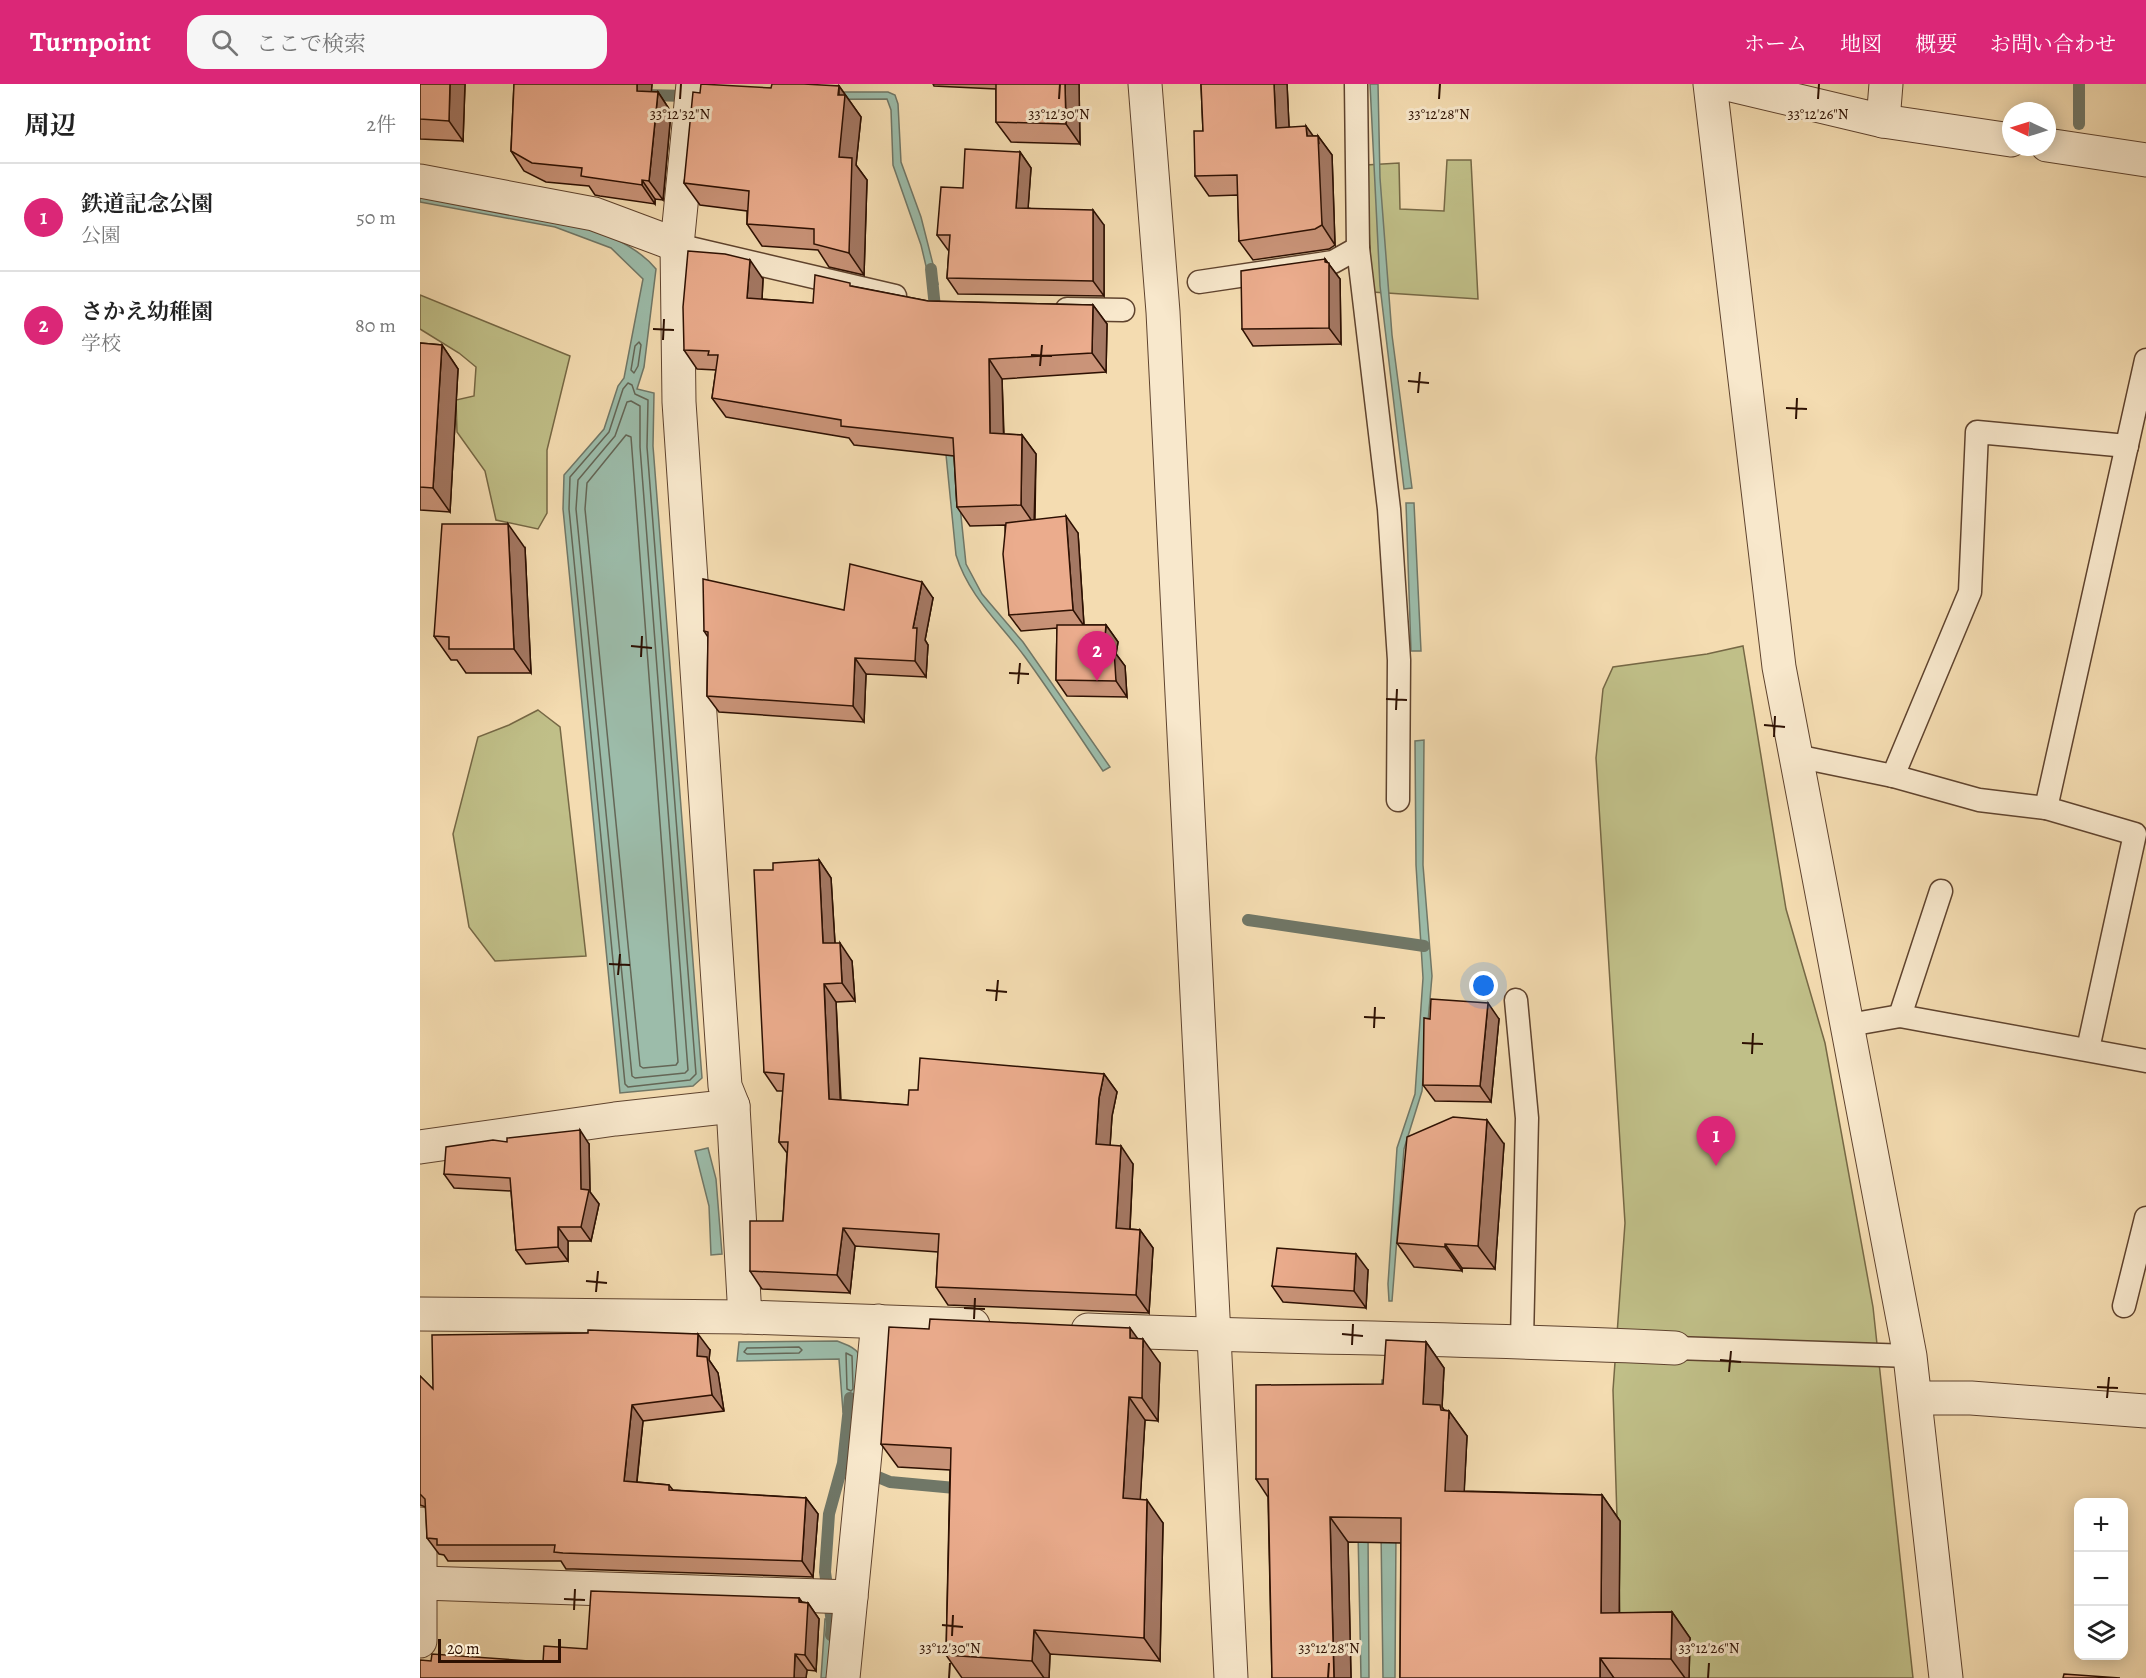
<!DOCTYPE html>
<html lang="ja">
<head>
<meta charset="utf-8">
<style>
  :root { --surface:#fff; --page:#f6f6f6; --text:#222; --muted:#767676; --line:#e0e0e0; --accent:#db2777 }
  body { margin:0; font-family:Alegreya,"Noto Serif JP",serif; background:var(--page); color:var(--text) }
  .controls { position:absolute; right:18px; bottom:18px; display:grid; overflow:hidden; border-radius:12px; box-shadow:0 3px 15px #0003 }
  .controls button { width:54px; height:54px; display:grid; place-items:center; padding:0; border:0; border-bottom:2px solid var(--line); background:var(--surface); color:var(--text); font:30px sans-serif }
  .compass { position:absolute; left:1582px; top:18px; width:54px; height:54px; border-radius:50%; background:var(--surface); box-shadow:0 3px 15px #0003; rotate:274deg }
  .scale { position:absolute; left:18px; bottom:15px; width:123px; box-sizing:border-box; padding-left:6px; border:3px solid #2d1002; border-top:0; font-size:16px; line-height:21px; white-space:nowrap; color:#2d1002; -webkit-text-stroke:4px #f8e8cc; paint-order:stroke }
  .you { position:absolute; left:1064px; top:902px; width:21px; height:21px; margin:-15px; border:4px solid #fff; border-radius:50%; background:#1a73e8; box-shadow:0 0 0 9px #1a73e833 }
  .badge { display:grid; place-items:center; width:39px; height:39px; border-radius:50%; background:var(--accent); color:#fff; font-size:20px; font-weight:700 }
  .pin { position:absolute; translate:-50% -50px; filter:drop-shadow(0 2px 3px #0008) }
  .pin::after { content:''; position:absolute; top:32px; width:21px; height:18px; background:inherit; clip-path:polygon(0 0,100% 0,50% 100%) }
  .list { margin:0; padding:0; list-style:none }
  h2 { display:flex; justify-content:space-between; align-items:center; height:78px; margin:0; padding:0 24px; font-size:26px }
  h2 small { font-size:20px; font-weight:400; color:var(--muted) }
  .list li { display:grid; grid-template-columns:39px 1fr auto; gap:18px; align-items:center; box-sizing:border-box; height:108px; padding:0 24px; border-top:2px solid var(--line) }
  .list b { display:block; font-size:22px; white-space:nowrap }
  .list p { margin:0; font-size:20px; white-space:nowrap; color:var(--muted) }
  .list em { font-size:20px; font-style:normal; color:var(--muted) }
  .icon { flex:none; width:33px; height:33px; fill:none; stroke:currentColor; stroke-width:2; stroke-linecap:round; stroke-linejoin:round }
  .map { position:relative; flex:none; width:1726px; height:1594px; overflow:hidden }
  header { display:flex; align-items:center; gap:36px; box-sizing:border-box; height:84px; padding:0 30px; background:var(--accent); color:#fff }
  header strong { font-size:28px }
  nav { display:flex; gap:33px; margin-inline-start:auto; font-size:21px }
  .search { width:420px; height:54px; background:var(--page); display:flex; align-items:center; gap:15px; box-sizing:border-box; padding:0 21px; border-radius:18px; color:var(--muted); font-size:22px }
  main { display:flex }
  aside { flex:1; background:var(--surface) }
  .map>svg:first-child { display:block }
  .green { fill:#c0bf88; stroke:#766845; stroke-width:1.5 }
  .water { fill:#9cbcaa; stroke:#707767; stroke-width:1.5 }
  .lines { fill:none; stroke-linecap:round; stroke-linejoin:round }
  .shore { stroke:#646656; stroke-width:1.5 }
  .stream { stroke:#707767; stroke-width:12 }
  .service-casing { stroke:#5f432e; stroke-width:25 }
  .minor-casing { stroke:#5f432e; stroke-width:35 }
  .tertiary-casing { stroke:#5f432e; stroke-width:35 }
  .service { stroke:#f8e8cc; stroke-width:22 }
  .minor { stroke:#f8e8cc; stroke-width:33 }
  .tertiary { stroke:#f8e8cc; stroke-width:33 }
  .wall { fill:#ca9479; stroke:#2d1002; stroke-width:1.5 }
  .shaded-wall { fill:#a47863; stroke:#2d1002; stroke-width:1.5 }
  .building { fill:#ebac8d; stroke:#2d1002; stroke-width:1.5 }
  .ticks { fill:none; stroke:#2d1002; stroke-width:2 }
  .ticks-label { font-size:15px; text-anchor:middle; fill:#2d1002; stroke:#f8e8cc; stroke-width:6; stroke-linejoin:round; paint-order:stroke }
</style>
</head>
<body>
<header>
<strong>Turnpoint</strong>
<div class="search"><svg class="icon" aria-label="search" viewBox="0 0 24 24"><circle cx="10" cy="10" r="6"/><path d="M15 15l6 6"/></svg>ここで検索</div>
<nav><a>ホーム</a><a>地図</a><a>概要</a><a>お問い合わせ</a></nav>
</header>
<main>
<aside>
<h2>周辺<small>2件</small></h2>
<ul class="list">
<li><span class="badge">1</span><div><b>鉄道記念公園</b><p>公園</p></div><em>50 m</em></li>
<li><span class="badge">2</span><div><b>さかえ幼稚園</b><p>学校</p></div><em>80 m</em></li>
</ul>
</aside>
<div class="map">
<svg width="1726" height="1594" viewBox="0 0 1726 1594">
  <rect width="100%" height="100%" fill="#f4dcb1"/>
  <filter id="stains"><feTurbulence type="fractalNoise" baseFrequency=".00333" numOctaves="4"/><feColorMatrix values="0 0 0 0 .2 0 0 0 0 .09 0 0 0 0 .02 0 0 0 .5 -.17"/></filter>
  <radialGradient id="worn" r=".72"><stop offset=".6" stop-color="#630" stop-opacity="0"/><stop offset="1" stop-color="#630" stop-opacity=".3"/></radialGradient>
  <g class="green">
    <path d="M1027,76H1051L1058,215L952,208L946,81L979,79L980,125L1024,127Z"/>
    <path d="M0,211L150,272L127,366V429L118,445L76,436L65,387L37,348L36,316L54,312L56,283L39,269L0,245Z"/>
    <path d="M1323,562L1366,825L1405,959L1453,1223L1493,1594H1202L1193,1306L1205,1139L1176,674L1183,605L1193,583L1287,570Z"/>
    <path d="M118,626L140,643L166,872L75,877L49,843L33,750L58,653L89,641Z"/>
  </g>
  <g class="water">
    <path d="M950,0H958L960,94L972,251L992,404L984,405L960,202Z"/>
    <path d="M300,8H468L475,11L478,20L481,78L501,133L518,200L510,199L501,161L473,81L471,26L467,15L300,16Z"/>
    <path d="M0,110C66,121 193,132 236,185L224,283L217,305L234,309L233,362L282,994L273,1002L200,1009L143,425L144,391L184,345L198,302L204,294L223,195L191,164L135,143L0,118Z"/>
    <path d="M521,239L546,480L562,510L603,558L690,683L683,687C657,649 632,610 605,573C580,539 549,513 536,471L513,240Z"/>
    <path d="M986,419H994L1001,567H991Z"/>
    <path d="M1004,656L1003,781L1012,892L1002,1007L984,1065L972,1217H969L968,1200L977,1064L995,1010L1003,894L996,781L995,657Z"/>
    <path d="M288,1064L296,1095L302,1170L291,1171L289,1122L275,1067Z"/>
    <path d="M417,1257C424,1260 434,1262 438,1269C445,1284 439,1312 438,1328H423L419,1275L317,1277L319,1258Z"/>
    <path d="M962,1296L977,1297L975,1594H963L961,1447H948L949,1594H941L938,1447L957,1428Z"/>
    <path d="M405,1535L416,1536L411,1594H401Z"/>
  </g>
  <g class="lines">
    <g class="shore">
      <path d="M219,258L221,261L218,282L214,289L211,286L215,262Z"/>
      <path d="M208,299L212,301L215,310L228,316L227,363L276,990L270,996L208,1003L205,1000L149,425L150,393L189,348L203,305Z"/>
      <path d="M211,317L220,322V363L268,986L265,989L215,994L212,992L156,425L158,396L195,352L207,318Z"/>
      <path d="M206,351L211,353L258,978L256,981L223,984L220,982L165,425L167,399Z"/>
      <path d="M379,1263L382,1266L379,1269L327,1270L324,1268L327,1264Z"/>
      <path d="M426,1269L432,1272L433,1305L431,1307L427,1305Z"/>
    </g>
    <g class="stream">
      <path d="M224,11L269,12"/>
      <path d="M1659,40V0"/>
      <path d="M511,185L516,233"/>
      <path d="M828,836L1004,862"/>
      <path d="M446,1388L470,1398L546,1405"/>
      <path d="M411,1551L412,1539L405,1488L409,1430L423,1379L430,1314"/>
    </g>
    <g class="service-casing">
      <g id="service">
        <path d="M936,0L938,164L969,425L979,576L978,716"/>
        <path d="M257,161L475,212"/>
        <path d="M779,198L913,178L938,164"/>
        <path d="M647,225L703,226"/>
        <path d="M1376,672L1473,692L1550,508L1557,348L1707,362"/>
        <path d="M1473,692L1559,716L1626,724"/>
        <path d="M1096,916L1107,1034L1102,1256"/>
        <path d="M1480,932L1521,807"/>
        <path d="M1429,941L1480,932L1726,977"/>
        <path d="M1668,965L1715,750L1626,724L1726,276"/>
        <path d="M1704,1222L1726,1134"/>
        <path d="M1255,1264L1490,1272"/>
      </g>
    </g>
    <g class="minor-casing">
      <g id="minor">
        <path d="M273,0L257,161L259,318L305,1002L313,1022L325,1233"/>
        <path d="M1307,0L1463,37L1591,56"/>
        <path d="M1463,37L1466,0"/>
        <path d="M1627,61L1726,76"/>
        <path d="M0,97L174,130L257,161"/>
        <path d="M0,1063L195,1035L313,1022"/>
        <path d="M0,1230L325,1233L553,1241"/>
        <path d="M668,1246C863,1254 1059,1254 1255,1264"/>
        <path d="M1496,1314H1551L1726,1327"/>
        <path d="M0,1440V1557"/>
        <path d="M2,1499L431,1513"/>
        <path d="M423,1594L458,1237"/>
      </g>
    </g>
    <g class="tertiary-casing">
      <g id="tertiary">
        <path d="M725,0L743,228L811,1594"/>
        <path d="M1290,0L1359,583L1490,1272L1526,1594"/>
      </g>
    </g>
    <use href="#service" class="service"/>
    <use href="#minor" class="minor"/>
    <use href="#tertiary" class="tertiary"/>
  </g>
  <g class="wall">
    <path d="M0,0H45L43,57L0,55Z"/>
    <path d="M94,0H232L231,8H238L251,28L243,116L235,115V120L180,112L175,111L169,102L126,98L104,87L91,67Z"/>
    <path d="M513,0H659L660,60L591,58L576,38V5L514,2Z"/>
    <path d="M781,0H867L869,43L893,52H898L912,71L915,161L909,165L833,176L819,157L818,111L789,112L775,92L783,47Z"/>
    <path d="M419,2L441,33L436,81L447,96L444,191L409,183L398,166L342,162L327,140V127L280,121L264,99L280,9L351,4Z"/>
    <path d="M600,68L611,84L608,124L684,141V212L538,210L527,194L529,166H528L517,151L543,104Z"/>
    <path d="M905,175L920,195L921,260L833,262L822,245Z"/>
    <path d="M343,195L342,215L393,219L432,202L508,217L673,221L687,240L686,288L582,295L584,350L602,351L616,370L615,436L658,449L664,541H686L698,558L696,570L705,582L707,613L647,612L636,596L637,544L601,547L589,531L585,441L550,442L537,423L534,372L434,361L429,354L306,333L292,314L296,286L277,285L264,266Z"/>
    <path d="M0,259L22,261L38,285L30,428L0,426Z"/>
    <path d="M105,464L111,589H46L37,576H31L14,552Z"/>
    <path d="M513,514L505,556L508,561L506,593L446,590L444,638L299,628L287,612L288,553L284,547L424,526Z"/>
    <path d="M399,776L411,794L415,859L432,877L435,917L416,918L421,1016L488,1021L498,1006L684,990L697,1008L692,1032L690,1061L713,1080L710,1145L720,1146L733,1164L729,1229L528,1221L516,1203L518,1168L435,1162L430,1209L342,1205L330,1187L363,1137L367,1069L359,1058L363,1007H357L344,988L353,786Z"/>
    <path d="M1010,935H1079L1071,1018L1015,1017L1003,1001Z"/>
    <path d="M87,1058L169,1060L170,1108L179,1120L171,1157H148V1177L106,1180L96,1166L91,1107L34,1104L24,1090Z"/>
    <path d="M1084,1060L1075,1185L1042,1184V1187L994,1183L977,1159Z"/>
    <path d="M948,1186L946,1224L863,1218L852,1202Z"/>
    <path d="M718,1255L740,1279L738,1337L725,1336L720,1415L743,1439L740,1577L630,1570L629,1594H542L526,1571L530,1386L478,1383L461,1360Z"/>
    <path d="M1006,1258L1024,1284L1022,1323L1024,1326L1029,1327L1047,1352L1044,1407L1182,1411L1200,1437L1199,1529L1252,1528L1270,1554L1269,1594H980L981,1459L928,1458L931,1594H852L848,1413L836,1395L963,1300Z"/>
    <path d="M290,1266L289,1276L298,1289L304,1327L223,1337L217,1398L249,1401L253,1406L386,1414L398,1430L393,1493L154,1485H146L141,1477H28L24,1471L19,1470L7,1454L6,1423L0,1421V1292L13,1305Z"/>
    <path d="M379,1514L382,1518L388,1519L399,1535L396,1587L387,1586L386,1594H0L11,1577L123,1578L167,1565Z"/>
  </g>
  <g class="shaded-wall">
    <path d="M30,0H45L43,57L29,37Z"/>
    <path d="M217,0H232L230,26L217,7Z"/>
    <path d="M645,0H659L660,60L646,40Z"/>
    <path d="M854,0H867L870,63L856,44Z"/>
    <path d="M419,2L441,33L436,81L447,96L444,191L429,169L419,73Z"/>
    <path d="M238,8L251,28L243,116L229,97Z"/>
    <path d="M886,42L899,60L898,52L912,71L915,161L902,141L887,52Z"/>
    <path d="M600,68L611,84L607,139L596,124Z"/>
    <path d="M222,96L235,115V120L222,101Z"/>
    <path d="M673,126L684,141V212L673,197Z"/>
    <path d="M905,175L920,195L921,260L909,244Z"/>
    <path d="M330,176L343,195L341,233L327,214Z"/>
    <path d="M673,221L687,240L686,288L672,269Z"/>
    <path d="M22,261L38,285L30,428L13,404Z"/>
    <path d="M569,275L582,295L584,368L570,349Z"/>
    <path d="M602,351L616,370L614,440L601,421Z"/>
    <path d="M646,432L658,449L664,542L653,526Z"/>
    <path d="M88,440L105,464L111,589L94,565Z"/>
    <path d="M502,498L513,514L505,556L508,561L506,593L495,577L493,544Z"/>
    <path d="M686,541L698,558L696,570L705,582L707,613L696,597L684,564Z"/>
    <path d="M435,574L446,590L444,638L433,622Z"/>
    <path d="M399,776L411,794L416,877L403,859Z"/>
    <path d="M420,859L432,877L435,917L422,899Z"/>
    <path d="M404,900L416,918L421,1033L409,1015Z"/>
    <path d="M1068,919L1079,935L1071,1018L1060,1002Z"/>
    <path d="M684,990L697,1008L692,1032L689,1078L676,1060L679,1014Z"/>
    <path d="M1067,1036L1084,1060L1075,1185L1058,1162Z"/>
    <path d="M160,1046L169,1060L170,1108L179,1120L171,1157L161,1143Z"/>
    <path d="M701,1062L713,1080L709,1162L696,1144Z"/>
    <path d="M138,1143L148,1157V1177L138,1163Z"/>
    <path d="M423,1144L435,1162L430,1209L417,1191Z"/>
    <path d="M720,1146L733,1164L729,1229L716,1211Z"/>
    <path d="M1025,1160L1042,1184V1187L1025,1163Z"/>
    <path d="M936,1170L948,1186L946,1224L934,1207Z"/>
    <path d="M710,1244L723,1262V1255L740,1279L738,1337L722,1314L710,1254Z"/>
    <path d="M278,1250L290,1266L289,1276L298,1289L304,1327L292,1311L277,1272Z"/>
    <path d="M1006,1258L1024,1284L1022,1323L1029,1333V1327L1047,1352L1043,1432L1025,1407L1003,1320Z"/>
    <path d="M709,1313L725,1336L719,1437L703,1414Z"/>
    <path d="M212,1321L223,1337L215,1414L204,1397Z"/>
    <path d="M1182,1411L1200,1437L1199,1554L1181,1529Z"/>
    <path d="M386,1414L398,1430L393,1493L382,1477Z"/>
    <path d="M727,1416L743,1439L740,1577L724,1554Z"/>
    <path d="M910,1433L928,1458L931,1594H914Z"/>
    <path d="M379,1514L387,1526L388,1519L399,1535L396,1587L385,1571Z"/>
    <path d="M1252,1528L1270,1554L1269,1594H1265L1251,1575Z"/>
    <path d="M614,1546L630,1570L629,1594H624L612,1577Z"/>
    <path d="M375,1570L387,1586L386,1594H374Z"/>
    <path d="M1180,1574L1194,1594H1180Z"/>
  </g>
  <g class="building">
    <path d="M0,0H30L29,37L0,35Z"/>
    <path d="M94,0H217V7L238,8L229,97L222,96V101L167,93L161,92L162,84L112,79L91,67Z"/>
    <path d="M281,0L351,4L352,0H384L419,2L418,11H425L419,73L432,74L429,169L394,160V145L327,140L329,107L264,99L273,8L280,9Z"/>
    <path d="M576,0H645L646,40L576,38Z"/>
    <path d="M781,0H854L856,44L886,42L887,52H898L902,141L895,145L819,157L817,91L775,92L774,47H783Z"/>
    <path d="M545,65L600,68L596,124L673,126V197L527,194L530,151H517L521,103L543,104Z"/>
    <path d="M268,167L305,170L330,176L327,214L393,219L395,191L430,199V202L508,217L673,221L672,269L569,275L570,349L602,351L601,421L537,423L533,354L421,342V336L292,314L298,271H288L289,267L264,266L263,223Z"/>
    <path d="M905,175V178L909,179V244L822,245L821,187Z"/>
    <path d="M0,259L22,261L13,404L0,403Z"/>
    <path d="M646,432L653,526L589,531L583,470L586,439Z"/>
    <path d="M22,440H88L94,565H29V553L14,552Z"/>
    <path d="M430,480L502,498L493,544H497L495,577L435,574L433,622L287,612L288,548L284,547L283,495L424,526Z"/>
    <path d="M637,541H686L684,564L694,566L696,597L636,596Z"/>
    <path d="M399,776L403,859H420L422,899L404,900L409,1015L488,1021L489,1006H498L500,974L684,990L679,1014L676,1060L701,1062L696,1144L720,1146L716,1211L516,1203L519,1150L423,1144L417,1191L330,1187V1137H363L368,1058H359L364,990L344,988L334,786H353V779Z"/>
    <path d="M1011,915L1068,919L1060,1002L1003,1001L1004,934L1010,935Z"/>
    <path d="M1033,1033L1067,1036L1058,1162L1025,1160V1163L977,1159L987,1053Z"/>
    <path d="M160,1046L161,1105L169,1106L161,1143H138V1163L96,1166L90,1094L24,1090L26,1063L73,1056L87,1058V1054Z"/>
    <path d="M857,1164L936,1170L934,1207L852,1202Z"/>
    <path d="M510,1235L710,1244V1254L723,1255L722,1314L709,1313L703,1414L727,1416L724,1554L614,1546L612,1577L526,1571L531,1364L461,1360L469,1243L509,1245Z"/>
    <path d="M168,1246L278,1250L277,1272L287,1273L292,1311L212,1321L204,1397L249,1401V1406L386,1414L382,1477L143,1469L134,1468L135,1461H17V1455L7,1454L5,1415L0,1410V1292L13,1305L12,1251L168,1249Z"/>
    <path d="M966,1256L1006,1258L1003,1320L1020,1321L1021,1326L1029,1327L1025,1407L1182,1411L1181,1529L1252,1528L1251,1575L1180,1574V1594H980L981,1434L910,1433L914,1594H852L848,1395H836V1301L963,1300Z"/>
    <path d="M171,1507L379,1514V1518L388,1519L385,1571L375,1570L374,1594H0V1576L11,1577L12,1570L123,1578L124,1562L167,1565Z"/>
    <path d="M1644,1590L1700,1594H1643Z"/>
  </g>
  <path class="ticks" d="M260,15L261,0M639,15L640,0M1019,15L1020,0M1398,15L1399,0M233,245L254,246M243,256L244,235M611,271L632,272M620,282L622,261M988,297L1009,299M998,309L1000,288M1366,324L1387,325M1376,335L1377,314M211,562L232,564M221,573L222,552M589,589L609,590M598,600L600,579M966,615L987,616M976,626L977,605M1344,641L1365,643M1354,653L1355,632M189,880L210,881M198,891L200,870M566,906L587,908M576,917L578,896M944,933L965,934M954,944L955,923M1322,959L1343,960M1332,970L1333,949M166,1197L187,1199M176,1208L178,1187M544,1224L565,1225M554,1235L555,1214M922,1250L943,1252M932,1261L933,1240M1300,1276L1321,1278M1309,1288L1311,1267M1677,1303L1698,1304M1687,1314L1689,1293M144,1515L165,1516M154,1526L155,1505M522,1541L543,1543M532,1552L533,1531M529,1594L530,1579M908,1594L909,1579M1288,1594L1289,1579"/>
  <g class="ticks-label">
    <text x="260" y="35">33°12'32"N</text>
    <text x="639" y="35">33°12'30"N</text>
    <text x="1019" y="35">33°12'28"N</text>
    <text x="1398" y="35">33°12'26"N</text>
    <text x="530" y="1569">33°12'30"N</text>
    <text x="909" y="1569">33°12'28"N</text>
    <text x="1289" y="1569">33°12'26"N</text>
  </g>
  <rect width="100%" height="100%" filter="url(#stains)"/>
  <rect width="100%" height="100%" fill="url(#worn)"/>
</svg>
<div class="controls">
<button>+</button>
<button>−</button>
<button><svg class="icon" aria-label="layers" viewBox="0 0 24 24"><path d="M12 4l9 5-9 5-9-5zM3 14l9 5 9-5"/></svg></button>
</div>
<svg class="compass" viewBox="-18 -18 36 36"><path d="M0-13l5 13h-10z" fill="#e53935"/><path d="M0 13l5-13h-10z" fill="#767676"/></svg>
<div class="scale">20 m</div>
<div class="you"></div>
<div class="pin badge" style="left:1296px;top:1082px">1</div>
<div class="pin badge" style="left:677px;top:597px">2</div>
</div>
</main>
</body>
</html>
